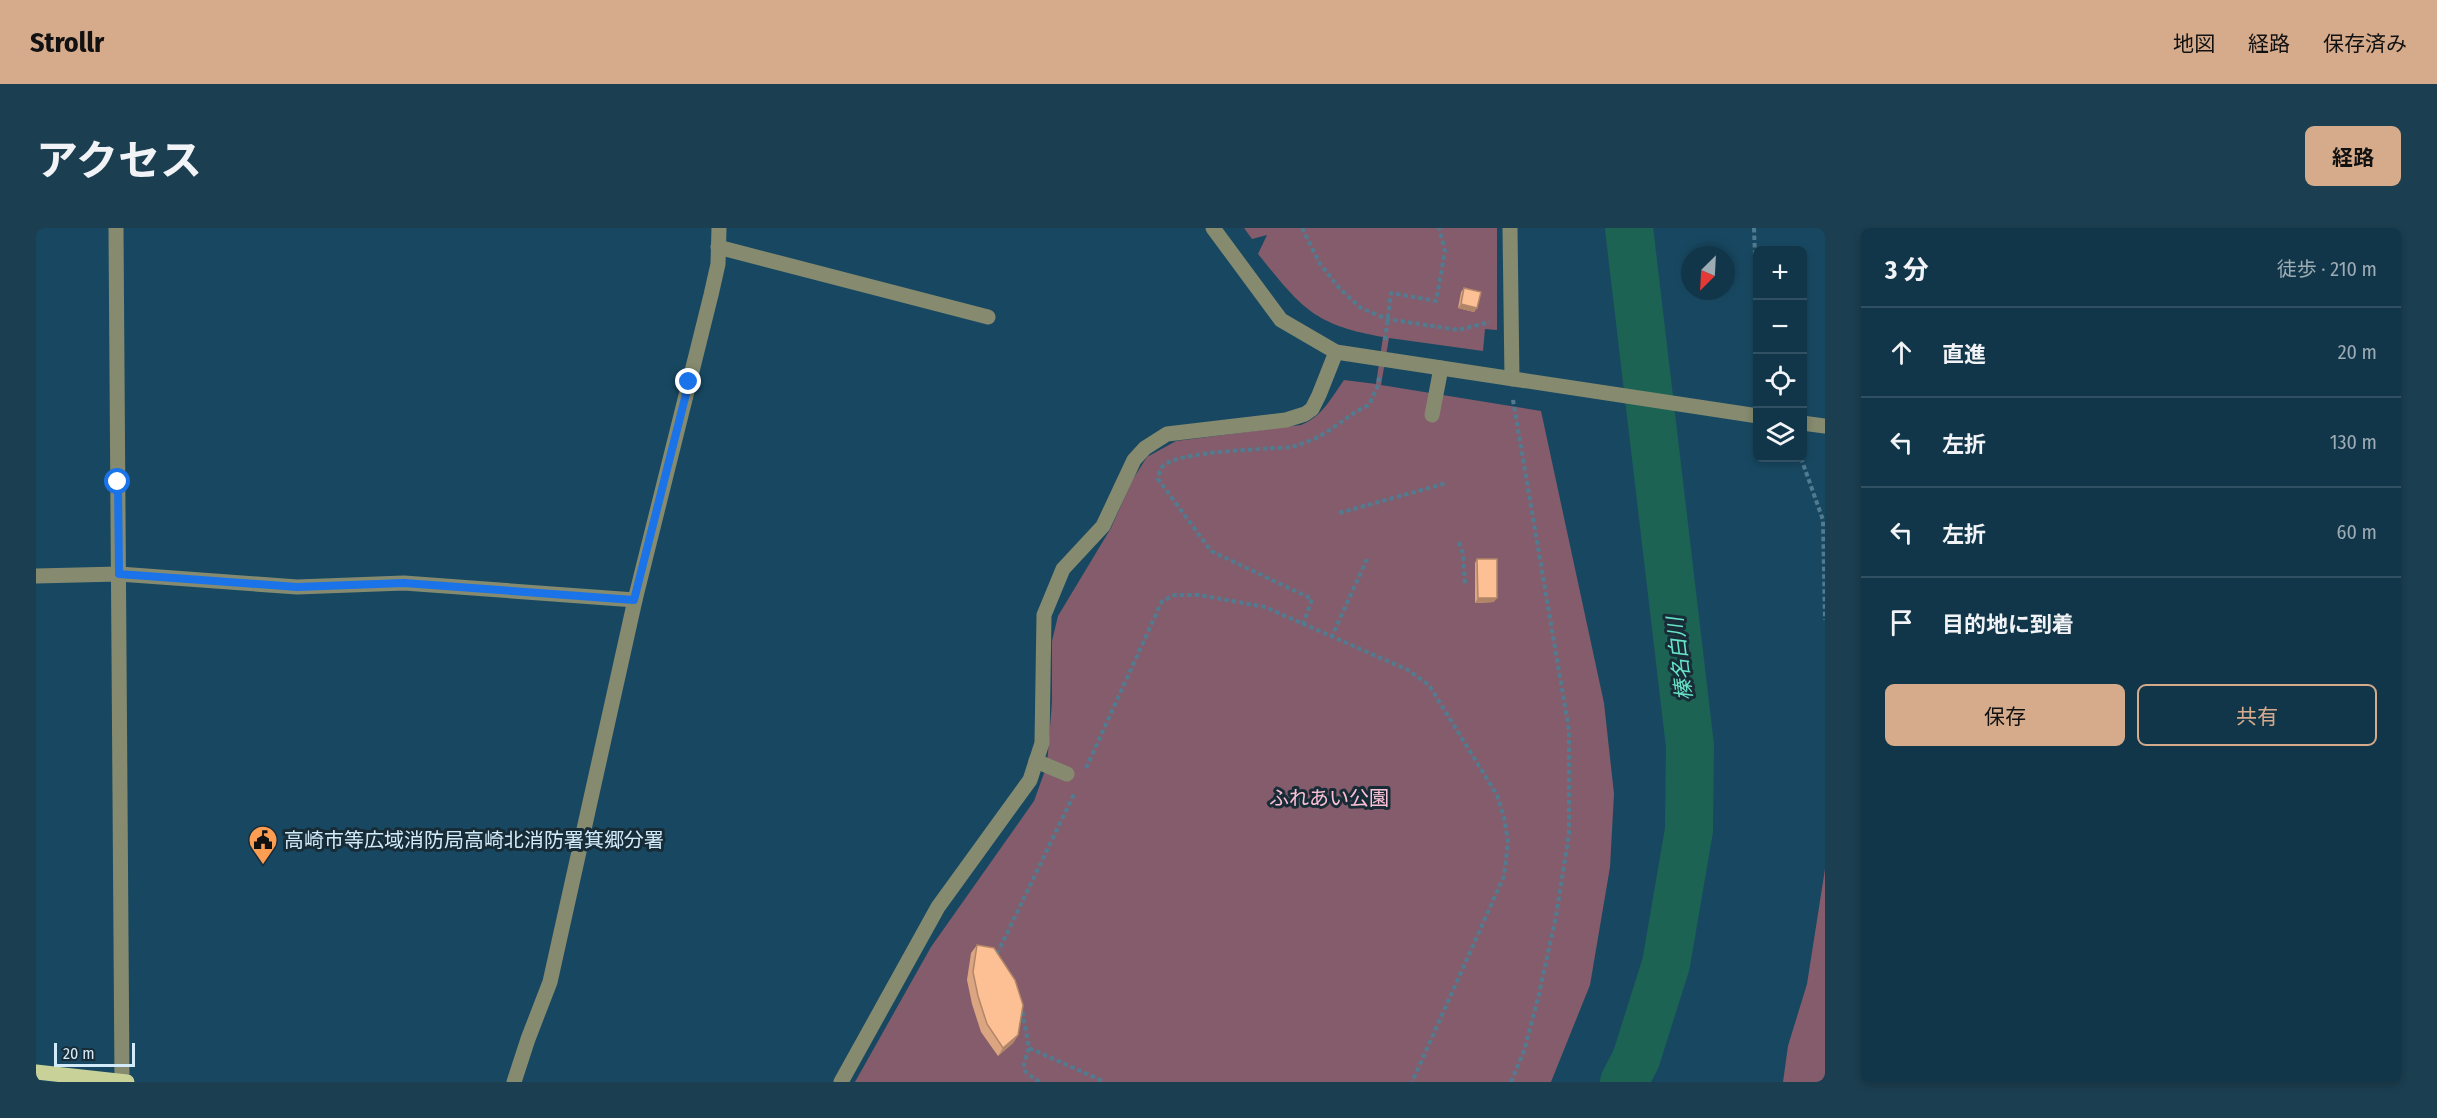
<!DOCTYPE html>
<html lang="ja">
<head>
<meta charset="utf-8">
<style>
  :root { --surface:#123649; --page:#1b3e50; --text:#f1f3f6; --muted:#9cabb4; --line:#315061; --accent:#d6ab8b }
  body { margin:0; font-family:"Fira Sans Condensed","Noto Sans JP",sans-serif; background:var(--page); color:var(--text) }
  .controls { position:absolute; right:18px; top:18px; display:grid; overflow:hidden; border-radius:9px; box-shadow:0 3px 9px #0003 }
  .controls button { width:54px; height:54px; display:grid; place-items:center; padding:0; border:0; border-bottom:2px solid var(--line); background:var(--surface); color:var(--text); font:30px sans-serif }
  .compass { position:absolute; left:1645px; top:18px; width:54px; height:54px; border-radius:50%; background:var(--surface); box-shadow:0 3px 9px #0003; rotate:204deg }
  .scale { position:absolute; left:18px; bottom:15px; width:81px; box-sizing:border-box; padding-left:6px; border:3px solid #d2ebfa; border-top:0; font-size:16px; line-height:21px; white-space:nowrap; color:#d2ebfa; -webkit-text-stroke:4px #182c37; paint-order:stroke }
  .stop { position:absolute; width:18px; height:18px; margin:-14px; border:4px solid #1a73e8; border-radius:50%; background:#fff }
  .stop.end { background:#1a73e8; border-color:#fff; box-shadow:0 2px 6px #0008 }
  .list { margin:0; padding:0; list-style:none }
  h2 { display:flex; justify-content:space-between; align-items:center; height:78px; margin:0; padding:0 24px; font-size:26px }
  h2 small { font-size:20px; font-weight:400; color:var(--muted) }
  .list li { display:grid; grid-template-columns:39px 1fr auto; gap:18px; align-items:center; box-sizing:border-box; height:90px; padding:0 24px; border-top:2px solid var(--line) }
  .list b { display:block; font-size:22px; white-space:nowrap }
  .list em { font-size:20px; font-style:normal; color:var(--muted) }
  .actions { display:flex; gap:12px; padding:18px 24px }
  .actions a { flex:1; padding:14px 0; border:2px solid var(--accent); border-radius:9px; text-align:center; font-size:21px; color:var(--accent) }
  .actions .main { background:var(--accent); color:#111 }
  .icon { flex:none; width:33px; height:33px; fill:none; stroke:currentColor; stroke-width:2; stroke-linecap:round; stroke-linejoin:round }
  .map { position:relative; flex:none; width:1789px; height:854px; overflow:hidden; border-radius:9px }
  header { display:flex; align-items:center; gap:36px; box-sizing:border-box; height:84px; padding:0 30px; background:var(--accent); color:#111 }
  header strong { font-size:28px }
  nav { display:flex; gap:33px; margin-inline-start:auto; font-size:21px }
  .intro { display:flex; align-items:center; justify-content:space-between; box-sizing:border-box; height:144px; padding:0 36px }
  h1 { margin:0; font-size:42px }
  .button { padding:15px 27px; border-radius:9px; background:var(--accent); color:#111; font-size:21px; font-weight:700 }
  main { display:flex; gap:36px; padding:0 36px }
  aside { flex:1; background:var(--surface); border-radius:9px; box-shadow:0 3px 9px #0003 }
  .map>svg:first-child { display:block }
  .green { fill:#845c6b }
  .lines { fill:none; stroke-linecap:round; stroke-linejoin:round }
  .river { stroke:#1d6354; stroke-width:48 }
  .path { stroke:#527b90; stroke-width:4; stroke-dasharray:4.5 3; stroke-linecap:butt }
  .minor { stroke:#868b6f; stroke-width:15 }
  .major { stroke:#c8d298; stroke-width:15 }
  .wall { fill:#daa580 }
  .shaded-wall { fill:#b18668 }
  .building { fill:#fdc095; stroke:#b18668; stroke-width:1.5 }
  .route { stroke:#1a73e8; stroke-width:8 }
  .labels { text-anchor:middle; stroke-width:6; stroke-linejoin:round; paint-order:stroke }
  .park-label { font-size:20px; fill:#fcc1d5; stroke:#182c37 }
  .poi-label { font-size:20px; fill:#d2ebfa; stroke:#182c37; text-anchor:start }
  .water-label { font-size:21px; font-style:italic; fill:#66e4c8; stroke:#182c37 }
</style>
</head>
<body>
<header>
<strong>Strollr</strong>
<nav><a>地図</a><a>経路</a><a>保存済み</a></nav>
</header>
<div class="intro"><h1>アクセス</h1><a class="button">経路</a></div>
<main>
<div class="map">
<svg width="1789" height="854" viewBox="0 0 1789 854">
  <rect width="100%" height="100%" fill="#184861"/>
  <g class="green">
    <path d="M1208,0H1461V102L1449,101L1447,123L1353,110L1345,157L1505,183L1568,475L1578,566L1574,639L1554,757L1515,854H819L895,719L998,573L1011,537L1016,474V413L1022,388L1075,300L1097,251L1111,229L1140,213L1265,197C1286,189 1296,169 1308,152L1340,156L1347,109C1277,97 1265,79 1222,26L1231,7L1216,11Z"/>
    <path d="M1789,641V854H1747L1752,818L1771,756Z"/>
  </g>
  <g class="lines">
    <path class="river" d="M1588,854L1600,831L1630,736L1653,602L1654,518L1593,0"/>
    <g class="path">
      <path d="M1266,0L1284,36L1304,61L1325,80L1351,91L1422,102L1454,94"/>
      <path d="M1718,0L1722,111"/>
      <path d="M1349,112L1355,65L1400,73L1409,23L1403,0"/>
      <path d="M1765,230L1787,292L1789,392"/>
      <path d="M1303,285L1411,255"/>
      <path d="M1423,314L1427,326L1429,356"/>
      <path d="M1267,397L1276,371L1175,323L1122,251C1123,246 1124,241 1127,238C1141,223 1232,221 1256,219C1268,215 1281,211 1292,203C1306,194 1317,184 1333,177L1342,157L1343,149"/>
      <path d="M1295,410L1331,331"/>
      <path d="M1050,540L1126,373L1139,367H1163L1229,379L1372,442L1393,457L1461,567L1468,589L1472,614L1468,648L1376,854"/>
      <path d="M961,726L1038,566"/>
      <path d="M985,776L993,820L1069,854"/>
      <path d="M993,820C986,842 984,842 1004,854"/>
      <path d="M1475,854L1488,823L1503,766L1520,688L1533,606V502L1477,172"/>
    </g>
    <g class="minor">
      <path d="M80,0L86,853"/>
      <path d="M1177,0L1245,92L1300,124L1722,188"/>
      <path d="M1474,0L1476,151"/>
      <path d="M682,19L952,89"/>
      <path d="M1396,187L1405,140"/>
      <path d="M1766,195L1789,198"/>
      <path d="M0,348L83,346L261,359L368,355L599,372"/>
      <path d="M1000,533L1031,546"/>
      <path d="M478,854L492,811L514,754L599,372L675,67L682,36L683,0"/>
      <path d="M805,854L902,679L994,552L1006,515L1008,387L1027,341L1067,298L1098,232L1109,220L1131,206L1250,192L1269,186L1276,181L1283,167L1300,124"/>
    </g>
    <path class="major" d="M0,844L91,854"/>
  </g>
  <g class="wall">
    <path d="M1428,60L1441,80L1438,84L1422,80L1425,64Z"/>
    <path d="M1441,331L1458,374L1439,375V335Z"/>
    <path d="M941,717L982,807L977,815L962,828L945,804L936,776L931,752L935,725Z"/>
  </g>
  <g class="shaded-wall">
    <path d="M1425,76L1441,80L1438,84L1422,80Z"/>
    <path d="M1442,370H1461L1458,374L1439,375Z"/>
    <path d="M982,807L977,815L962,828L967,820Z"/>
  </g>
  <g class="building">
    <path d="M1428,60L1445,64L1441,80L1425,76Z"/>
    <path d="M1441,331H1461V370H1442Z"/>
    <path d="M941,717L958,720L979,752L987,777L982,807L967,820L951,796L942,768L937,744Z"/>
  </g>
  <g class="lines">
    <path class="route" d="M82,254L83,346L261,359L368,355L598,372L653,154"/>
  </g>
  <defs>
    <g id="civic-pin" transform="scale(1.5)"><path d="M0 17L-7.5 6A9.5 9.5 0 1 1 7.5 6Z" fill="#fc9d54" stroke="#182c37"/><path d="M-.6-6.5H3V-4.5H.6V-3L4-1V1h2V6H-6V1h2V-1L-.6-3ZM-1.2 2.5V6h2.4V2.5Z" fill="#111"/></g>
  </defs>
  <g fill-rule="evenodd">
    <use href="#civic-pin" x="227" y="612"/>
  </g>
  <g class="labels">
    <g class="park-label">
      <text x="1293" y="577">ふれあい公園</text>
    </g>
    <g class="poi-label">
      <text x="248" y="619">高崎市等広域消防局高崎北消防署箕郷分署</text>
    </g>
    <g class="water-label">
      <text transform="translate(1644 431) rotate(-97)" y="7">榛名白川</text>
    </g>
  </g>
</svg>
<div class="controls">
<button>+</button>
<button>−</button>
<button><svg class="icon" aria-label="locate" viewBox="0 0 24 24"><circle cx="12" cy="12" r="6"/><path d="M12 2v4M12 18v4M2 12h4M18 12h4"/></svg></button>
<button><svg class="icon" aria-label="layers" viewBox="0 0 24 24"><path d="M12 4l9 5-9 5-9-5zM3 14l9 5 9-5"/></svg></button>
</div>
<svg class="compass" viewBox="-18 -18 36 36"><path d="M0-13l5 13h-10z" fill="#e53935"/><path d="M0 13l5-13h-10z" fill="#9cabb4"/></svg>
<div class="scale">20 m</div>
<div class="stop" style="left:82px;top:254px"></div>
<div class="stop end" style="left:653px;top:154px"></div>
</div>
<aside>
<h2>3 分<small>徒歩 · 210 m</small></h2>
<ul class="list">
<li><svg class="icon" aria-label="ahead" viewBox="0 0 24 24"><path d="M12 20V5M6 11l6-6 6 6"/></svg><div><b>直進</b></div><em>20 m</em></li>
<li><svg class="icon" aria-label="left" viewBox="0 0 24 24"><path d="M17 20v-9H6M10 6l-5 5 5 5"/></svg><div><b>左折</b></div><em>130 m</em></li>
<li><svg class="icon" aria-label="left" viewBox="0 0 24 24"><path d="M17 20v-9H6M10 6l-5 5 5 5"/></svg><div><b>左折</b></div><em>60 m</em></li>
<li><svg class="icon" aria-label="arrive" viewBox="0 0 24 24"><path d="M6 21V4h12l-3 4 3 4H6"/></svg><div><b>目的地に到着</b></div></li>
</ul>
<div class="actions"><a class="main">保存</a><a>共有</a></div>
</aside>
</main>
</body>
</html>
